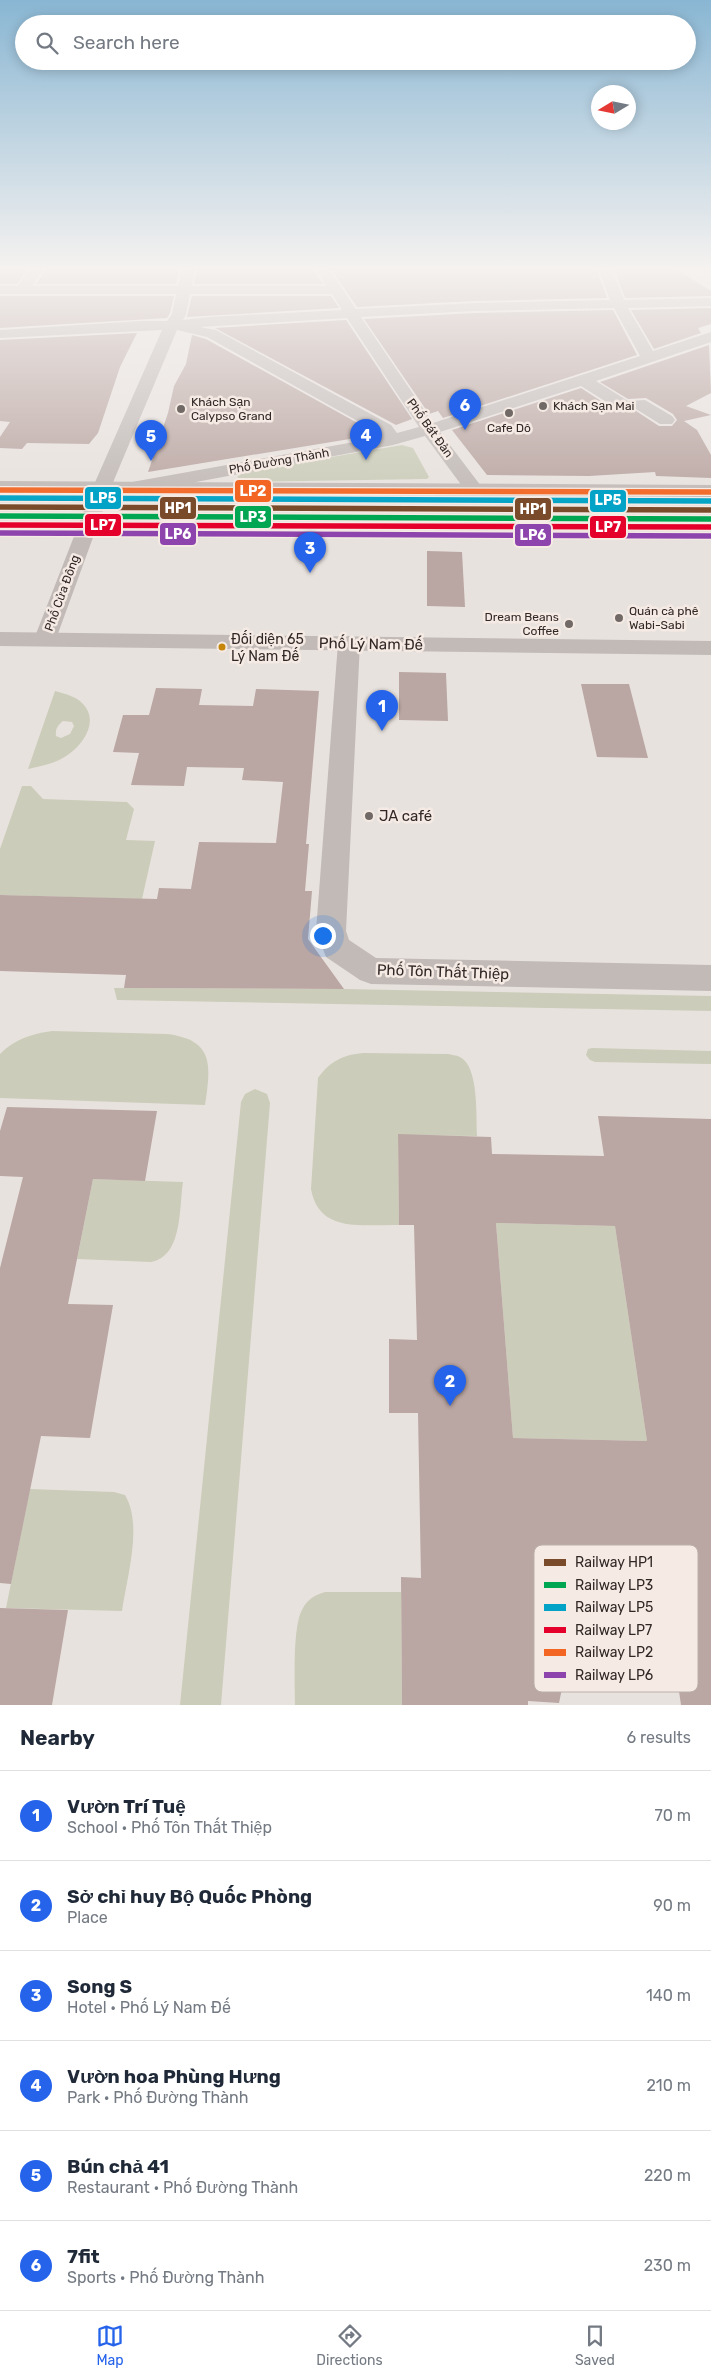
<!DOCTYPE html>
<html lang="en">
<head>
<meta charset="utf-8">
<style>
  :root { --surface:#fff; --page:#f2f2f3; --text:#1f2937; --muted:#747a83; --line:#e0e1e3; --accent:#2563eb }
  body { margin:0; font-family:Rubik,sans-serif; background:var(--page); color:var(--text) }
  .compass { position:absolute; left:591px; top:85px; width:45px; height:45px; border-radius:50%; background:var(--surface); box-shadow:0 2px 12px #0003; rotate:260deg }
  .you { position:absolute; left:322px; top:935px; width:18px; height:18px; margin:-12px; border:4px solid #fff; border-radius:50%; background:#1a73e8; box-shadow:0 0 0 8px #1a73e833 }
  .badge { display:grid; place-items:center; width:32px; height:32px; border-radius:50%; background:var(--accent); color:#fff; font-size:16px; font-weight:700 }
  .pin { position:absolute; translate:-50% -41px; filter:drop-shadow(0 1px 2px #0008) }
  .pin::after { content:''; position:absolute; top:26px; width:18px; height:15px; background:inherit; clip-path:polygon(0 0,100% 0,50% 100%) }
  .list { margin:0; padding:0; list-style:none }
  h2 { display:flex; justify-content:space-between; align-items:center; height:65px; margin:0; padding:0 20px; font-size:21px }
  h2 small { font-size:16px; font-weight:400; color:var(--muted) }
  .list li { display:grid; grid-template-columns:32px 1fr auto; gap:15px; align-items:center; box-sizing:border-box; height:90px; padding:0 20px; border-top:1px solid var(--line) }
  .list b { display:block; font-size:19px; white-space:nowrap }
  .list p { margin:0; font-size:16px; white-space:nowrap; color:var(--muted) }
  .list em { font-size:16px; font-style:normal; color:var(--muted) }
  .icon { flex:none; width:28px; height:28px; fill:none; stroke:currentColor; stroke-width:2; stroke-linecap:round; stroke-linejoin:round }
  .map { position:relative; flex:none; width:711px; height:1705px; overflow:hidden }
  .search { position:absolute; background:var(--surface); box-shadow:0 2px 12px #0003; left:15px; right:15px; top:15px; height:55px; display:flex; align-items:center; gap:12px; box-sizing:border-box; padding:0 18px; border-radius:28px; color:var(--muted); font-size:19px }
  .sheet { height:605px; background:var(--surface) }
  nav { display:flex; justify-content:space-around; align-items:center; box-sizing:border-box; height:70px; border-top:1px solid var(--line); background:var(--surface); font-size:14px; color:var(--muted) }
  nav a { display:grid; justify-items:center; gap:2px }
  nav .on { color:var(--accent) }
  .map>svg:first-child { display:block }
  .green { fill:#cbccb9; fill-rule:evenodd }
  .building { fill:#baa6a2; fill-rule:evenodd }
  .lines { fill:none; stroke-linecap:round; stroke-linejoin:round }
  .minor { fill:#c1bab7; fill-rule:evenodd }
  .tertiary { fill:#c1bab7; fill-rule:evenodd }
  .rail-1-casing { stroke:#f6ebe4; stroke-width:8 }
  .rail-2-casing { stroke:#f6ebe4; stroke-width:8 }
  .rail-3-casing { stroke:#f6ebe4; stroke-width:8 }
  .rail-4-casing { stroke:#f6ebe4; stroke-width:8 }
  .rail-5-casing { stroke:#f6ebe4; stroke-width:8 }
  .rail-6-casing { stroke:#f6ebe4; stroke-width:8 }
  .rail-1 { stroke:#7a4b2a; stroke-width:5.5 }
  .rail-2 { stroke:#00a651; stroke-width:5.5 }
  .rail-3 { stroke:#02a3c6; stroke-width:5.5 }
  .rail-4 { stroke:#e4002b; stroke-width:5.5 }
  .rail-5 { stroke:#f26522; stroke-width:5.5 }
  .rail-6 { stroke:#8e44ad; stroke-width:5.5 }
  .poi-dot { fill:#716966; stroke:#f6ebe4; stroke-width:2 }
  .bus-dot { fill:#c6860a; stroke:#f6ebe4; stroke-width:2 }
  .labels { text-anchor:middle; stroke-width:5; stroke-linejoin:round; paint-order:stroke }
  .far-poi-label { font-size:12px; fill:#312826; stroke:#f6ebe4; text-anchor:start }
  .far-street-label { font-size:12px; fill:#312826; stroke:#f6ebe4 }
  .bus-label { font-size:14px; fill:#312826; stroke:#f6ebe4; text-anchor:start }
  .street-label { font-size:15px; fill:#312826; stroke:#f6ebe4 }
  .poi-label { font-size:15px; fill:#312826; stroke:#f6ebe4; text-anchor:start }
  .key { fill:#f6ebe4; stroke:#bbb0ab; stroke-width:1 }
  .key-label { font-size:14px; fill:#312826 }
  .line-badge { stroke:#f6ebe4; stroke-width:2 }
  .badge-label { font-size:14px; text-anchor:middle; font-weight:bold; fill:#fff }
</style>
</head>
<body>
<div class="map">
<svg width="711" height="1705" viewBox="0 0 711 1705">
  <rect width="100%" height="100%" fill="#e8e2de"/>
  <g class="green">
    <path d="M402,445L413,448L429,477L427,479L244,482L237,477L244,472Z"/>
    <path d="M55,691C65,694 76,696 83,704C99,721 84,743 69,754C57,763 42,766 28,769ZM63,721L72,722L74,726L70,734L61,738L56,736C55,729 58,725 63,721Z"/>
    <path d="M22,786H31L43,799L127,802L134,809L126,840L155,841L142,899L0,895V849Z"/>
    <path d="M114,988L344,989L711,996V1011L117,1000Z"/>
    <path d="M52,1031L167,1034C214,1040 211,1065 205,1105L0,1098V1054C15,1039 31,1034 52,1031Z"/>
    <path d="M592,1048L711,1051V1064L595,1062L590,1060L586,1055L588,1049Z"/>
    <path d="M363,1053L448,1054C451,1055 456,1055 460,1057C479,1066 476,1117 477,1136L398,1135L399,1225C363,1224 319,1234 311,1189L318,1078C330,1061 343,1055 363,1053Z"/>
    <path d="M255,1089L267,1094L270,1103L221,1705H180L241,1102L245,1094Z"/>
    <path d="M93,1179L183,1182C179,1208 183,1256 151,1262L77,1259Z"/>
    <path d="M496,1223L615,1226L647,1441L513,1438Z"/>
    <path d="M30,1489L114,1492L125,1495C143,1525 127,1576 122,1611L6,1608Z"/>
    <path d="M325,1592H401L402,1705H295C295,1682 292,1625 303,1608C308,1599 315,1595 325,1592Z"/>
  </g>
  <g class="building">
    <path d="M0,266H30L17,284H0Z"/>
    <path d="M48,266H180L176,284H36Z"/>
    <path d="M198,266H311L323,284H194Z"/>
    <path d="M329,266H595L607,298L474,301L357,307Z"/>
    <path d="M613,266H671L711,291V296L625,298Z"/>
    <path d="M0,296H174L170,313L167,318L0,328Z"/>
    <path d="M192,296H331L339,308L187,317Z"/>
    <path d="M711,308V324L698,328L701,333L654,349L631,310Z"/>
    <path d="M613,310L637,355L443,418L438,411L429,414L364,319L474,313Z"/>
    <path d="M346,320L412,419L396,425L215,328Z"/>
    <path d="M137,333L120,367L98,433L89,444L27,443L22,449L0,448V437L10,422L0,421V340Z"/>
    <path d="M192,335L206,339L372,431L368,436L148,472L168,413L174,386L186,364Z"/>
    <path d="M709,345L711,393L686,406L711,415L684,421L697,430L711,455V478L656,476L655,472L589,476L487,475L452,430L581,388L618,412L636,411L659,426H672L677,420L673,414L646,398L628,399L600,382Z"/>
    <path d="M427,551L462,552L465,607L427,606Z"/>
    <path d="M399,672L446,673L448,721L399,720Z"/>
    <path d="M581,684H629L648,758L597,757Z"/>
    <path d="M156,688L202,689L199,705L253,706L256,689L319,691L306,844H309L305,891H312L308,939L344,989L124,988L126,975L0,971V895L157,899L159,888L191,889L199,842L276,843L283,782L242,780L244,768L187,767L184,786L131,785L139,753L113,752L123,715H149Z"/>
    <path d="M7,1107L157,1111L145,1181L93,1179L68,1304L113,1305L90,1438L41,1436L11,1584L0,1583V1268L23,1177L0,1176V1131Z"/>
    <path d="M598,1116L711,1119V1705H681L664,1588H629L595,1610L570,1650L559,1703L528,1701V1705H402L401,1577L421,1578L418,1413H389V1339L417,1340L414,1225H399L398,1134L491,1137L492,1154L604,1156ZM496,1223L615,1226L647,1441L513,1438Z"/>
    <path d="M0,1608L68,1610L52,1705H0Z"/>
  </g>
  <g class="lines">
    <g class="minor">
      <path d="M32,266H46L32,286H178L182,266H196L192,286H326L313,266H327L356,309L474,303L610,300L597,266H611L624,300L711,298V306L628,308L653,351L711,332V342L596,381L628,401L645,400L672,416L675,420L672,424H660L636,409L619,410L581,386L440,432L484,490L482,494H468L425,436L393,445L132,494L125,492L123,488L125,484L132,482L382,437L379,433L207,337L177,330L114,480L56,639L53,644L45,646L37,644L34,639L96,480L162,330L0,338V330L141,321H167L172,314L176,294H0V286H18ZM190,294H332L342,310L209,317L183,320L186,314ZM614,308L640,356L433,423L361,317L474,311ZM347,318L419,427L397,433L391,425L216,330L200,327Z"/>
      <path d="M349,636L357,638L360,643L346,931L349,940L376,958L711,965V991L371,984L360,980L326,957L316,931L338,643L341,638Z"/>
    </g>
    <g class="tertiary">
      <path d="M0,481L711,485V497L0,493Z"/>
      <path d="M0,632L711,641V655L0,646Z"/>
    </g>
    <g class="rail-1-casing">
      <path id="rail-1" d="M0,507L711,510"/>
    </g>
    <g class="rail-2-casing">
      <path id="rail-2" d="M0,516L711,519"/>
    </g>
    <g class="rail-3-casing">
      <path id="rail-3" d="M0,498L711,501"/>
    </g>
    <g class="rail-4-casing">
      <path id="rail-4" d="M0,525L711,527"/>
    </g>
    <g class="rail-5-casing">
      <path id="rail-5" d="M0,490L711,492"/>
    </g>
    <g class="rail-6-casing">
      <path id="rail-6" d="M0,533L711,536"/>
    </g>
    <use href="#rail-1" class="rail-1"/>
    <use href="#rail-2" class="rail-2"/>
    <use href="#rail-3" class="rail-3"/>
    <use href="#rail-4" class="rail-4"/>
    <use href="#rail-5" class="rail-5"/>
    <use href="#rail-6" class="rail-6"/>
  </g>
  <linearGradient id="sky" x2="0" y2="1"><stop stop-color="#89b6d3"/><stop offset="0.53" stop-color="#f5f2f0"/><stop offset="1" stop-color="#f5f2f0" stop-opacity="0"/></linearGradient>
  <rect width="711" height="505" fill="url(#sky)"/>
  <g class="poi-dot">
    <circle cx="543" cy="406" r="5"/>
    <circle cx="181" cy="409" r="5"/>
    <circle cx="509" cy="413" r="5"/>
    <circle cx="619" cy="618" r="5"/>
    <circle cx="569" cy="624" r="5"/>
    <circle cx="369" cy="816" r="5"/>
  </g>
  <circle class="bus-dot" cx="222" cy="647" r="4.5"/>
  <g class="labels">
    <g class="far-poi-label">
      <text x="191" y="406">Khách Sạn<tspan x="191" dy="14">Calypso Grand</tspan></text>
      <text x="553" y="410">Khách Sạn Mai</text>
      <text x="509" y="432" text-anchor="middle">Cafe Dô</text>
      <text x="629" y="615">Quán cà phê<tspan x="629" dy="14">Wabi-Sabi</tspan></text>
      <text x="559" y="621" text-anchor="end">Dream Beans<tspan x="559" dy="14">Coffee</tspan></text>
    </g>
    <g class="far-street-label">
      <text transform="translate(430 428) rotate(54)" y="4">Phố Bát Đàn</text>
      <text transform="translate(279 461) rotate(-10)" y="4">Phố Đường Thành</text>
      <text transform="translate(62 593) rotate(-70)" y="4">Phố Cửa Đông</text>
    </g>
    <g class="bus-label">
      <text x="231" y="644">Đối diện 65<tspan x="231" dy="17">Lý Nam Đế</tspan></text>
    </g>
    <g class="street-label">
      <text transform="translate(371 644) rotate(1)" y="5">Phố Lý Nam Đế</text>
      <text transform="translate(443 972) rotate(2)" y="5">Phố Tôn Thất Thiệp</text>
    </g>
    <g class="poi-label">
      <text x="379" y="821">JA café</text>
    </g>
  </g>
  <rect x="534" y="1545" width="164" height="147" rx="8" class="key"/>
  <rect x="544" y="1559" width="22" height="7" fill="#7a4b2a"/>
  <rect x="544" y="1582" width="22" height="6" fill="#00a651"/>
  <rect x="544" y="1604" width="22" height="7" fill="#02a3c6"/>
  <rect x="544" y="1627" width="22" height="6" fill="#e4002b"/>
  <rect x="544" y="1649" width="22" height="7" fill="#f26522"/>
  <rect x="544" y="1672" width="22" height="6" fill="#8e44ad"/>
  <g class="key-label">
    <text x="575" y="1567">Railway HP1</text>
    <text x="575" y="1590">Railway LP3</text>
    <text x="575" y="1612">Railway LP5</text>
    <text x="575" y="1635">Railway LP7</text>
    <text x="575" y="1657">Railway LP2</text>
    <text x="575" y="1680">Railway LP6</text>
  </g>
  <g class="line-badge">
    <rect x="234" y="479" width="38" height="24" rx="5" fill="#f26522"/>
    <rect x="84" y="486" width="38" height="24" rx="5" fill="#02a3c6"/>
    <rect x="589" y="489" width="38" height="24" rx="5" fill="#02a3c6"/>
    <rect x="159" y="496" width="38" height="24" rx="5" fill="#7a4b2a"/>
    <rect x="514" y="497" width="38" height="24" rx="5" fill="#7a4b2a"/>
    <rect x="234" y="505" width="38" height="24" rx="5" fill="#00a651"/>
    <rect x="84" y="513" width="38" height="24" rx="5" fill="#e4002b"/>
    <rect x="589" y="515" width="38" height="24" rx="5" fill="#e4002b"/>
    <rect x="159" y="522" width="38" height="24" rx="5" fill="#8e44ad"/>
    <rect x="514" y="523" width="38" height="24" rx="5" fill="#8e44ad"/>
  </g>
  <g class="badge-label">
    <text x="253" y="496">LP2</text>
    <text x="103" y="503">LP5</text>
    <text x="608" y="505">LP5</text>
    <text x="178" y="513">HP1</text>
    <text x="533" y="514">HP1</text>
    <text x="253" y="522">LP3</text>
    <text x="103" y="530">LP7</text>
    <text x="608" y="532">LP7</text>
    <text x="178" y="539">LP6</text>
    <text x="533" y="540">LP6</text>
  </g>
</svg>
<svg class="compass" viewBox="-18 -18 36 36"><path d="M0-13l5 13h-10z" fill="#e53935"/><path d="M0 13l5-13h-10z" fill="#747a83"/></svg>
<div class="you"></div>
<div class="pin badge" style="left:382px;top:731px">1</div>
<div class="pin badge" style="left:450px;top:1406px">2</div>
<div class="pin badge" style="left:310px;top:573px">3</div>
<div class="pin badge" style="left:366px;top:460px">4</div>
<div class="pin badge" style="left:151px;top:461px">5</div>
<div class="pin badge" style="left:465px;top:430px">6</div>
<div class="search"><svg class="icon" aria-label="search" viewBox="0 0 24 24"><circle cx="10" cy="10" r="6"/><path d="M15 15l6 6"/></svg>Search here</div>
</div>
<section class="sheet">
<h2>Nearby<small>6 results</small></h2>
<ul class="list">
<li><span class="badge">1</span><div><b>Vườn Trí Tuệ</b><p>School · Phố Tôn Thất Thiệp</p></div><em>70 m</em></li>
<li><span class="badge">2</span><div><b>Sở chỉ huy Bộ Quốc Phòng</b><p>Place</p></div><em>90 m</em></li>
<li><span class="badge">3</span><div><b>Song S</b><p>Hotel · Phố Lý Nam Đế</p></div><em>140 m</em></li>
<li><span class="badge">4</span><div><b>Vườn hoa Phùng Hưng</b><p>Park · Phố Đường Thành</p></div><em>210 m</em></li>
<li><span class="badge">5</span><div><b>Bún chả 41</b><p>Restaurant · Phố Đường Thành</p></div><em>220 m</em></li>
<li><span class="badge">6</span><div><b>7fit</b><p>Sports · Phố Đường Thành</p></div><em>230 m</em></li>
</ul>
</section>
<nav>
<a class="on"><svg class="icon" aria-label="map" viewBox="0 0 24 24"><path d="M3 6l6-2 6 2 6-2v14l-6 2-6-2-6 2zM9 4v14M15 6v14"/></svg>Map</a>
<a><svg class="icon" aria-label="directions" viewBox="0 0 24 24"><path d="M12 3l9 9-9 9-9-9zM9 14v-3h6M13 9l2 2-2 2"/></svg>Directions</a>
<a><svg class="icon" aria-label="saved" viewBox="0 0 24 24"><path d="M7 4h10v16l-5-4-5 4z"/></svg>Saved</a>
</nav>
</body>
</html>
